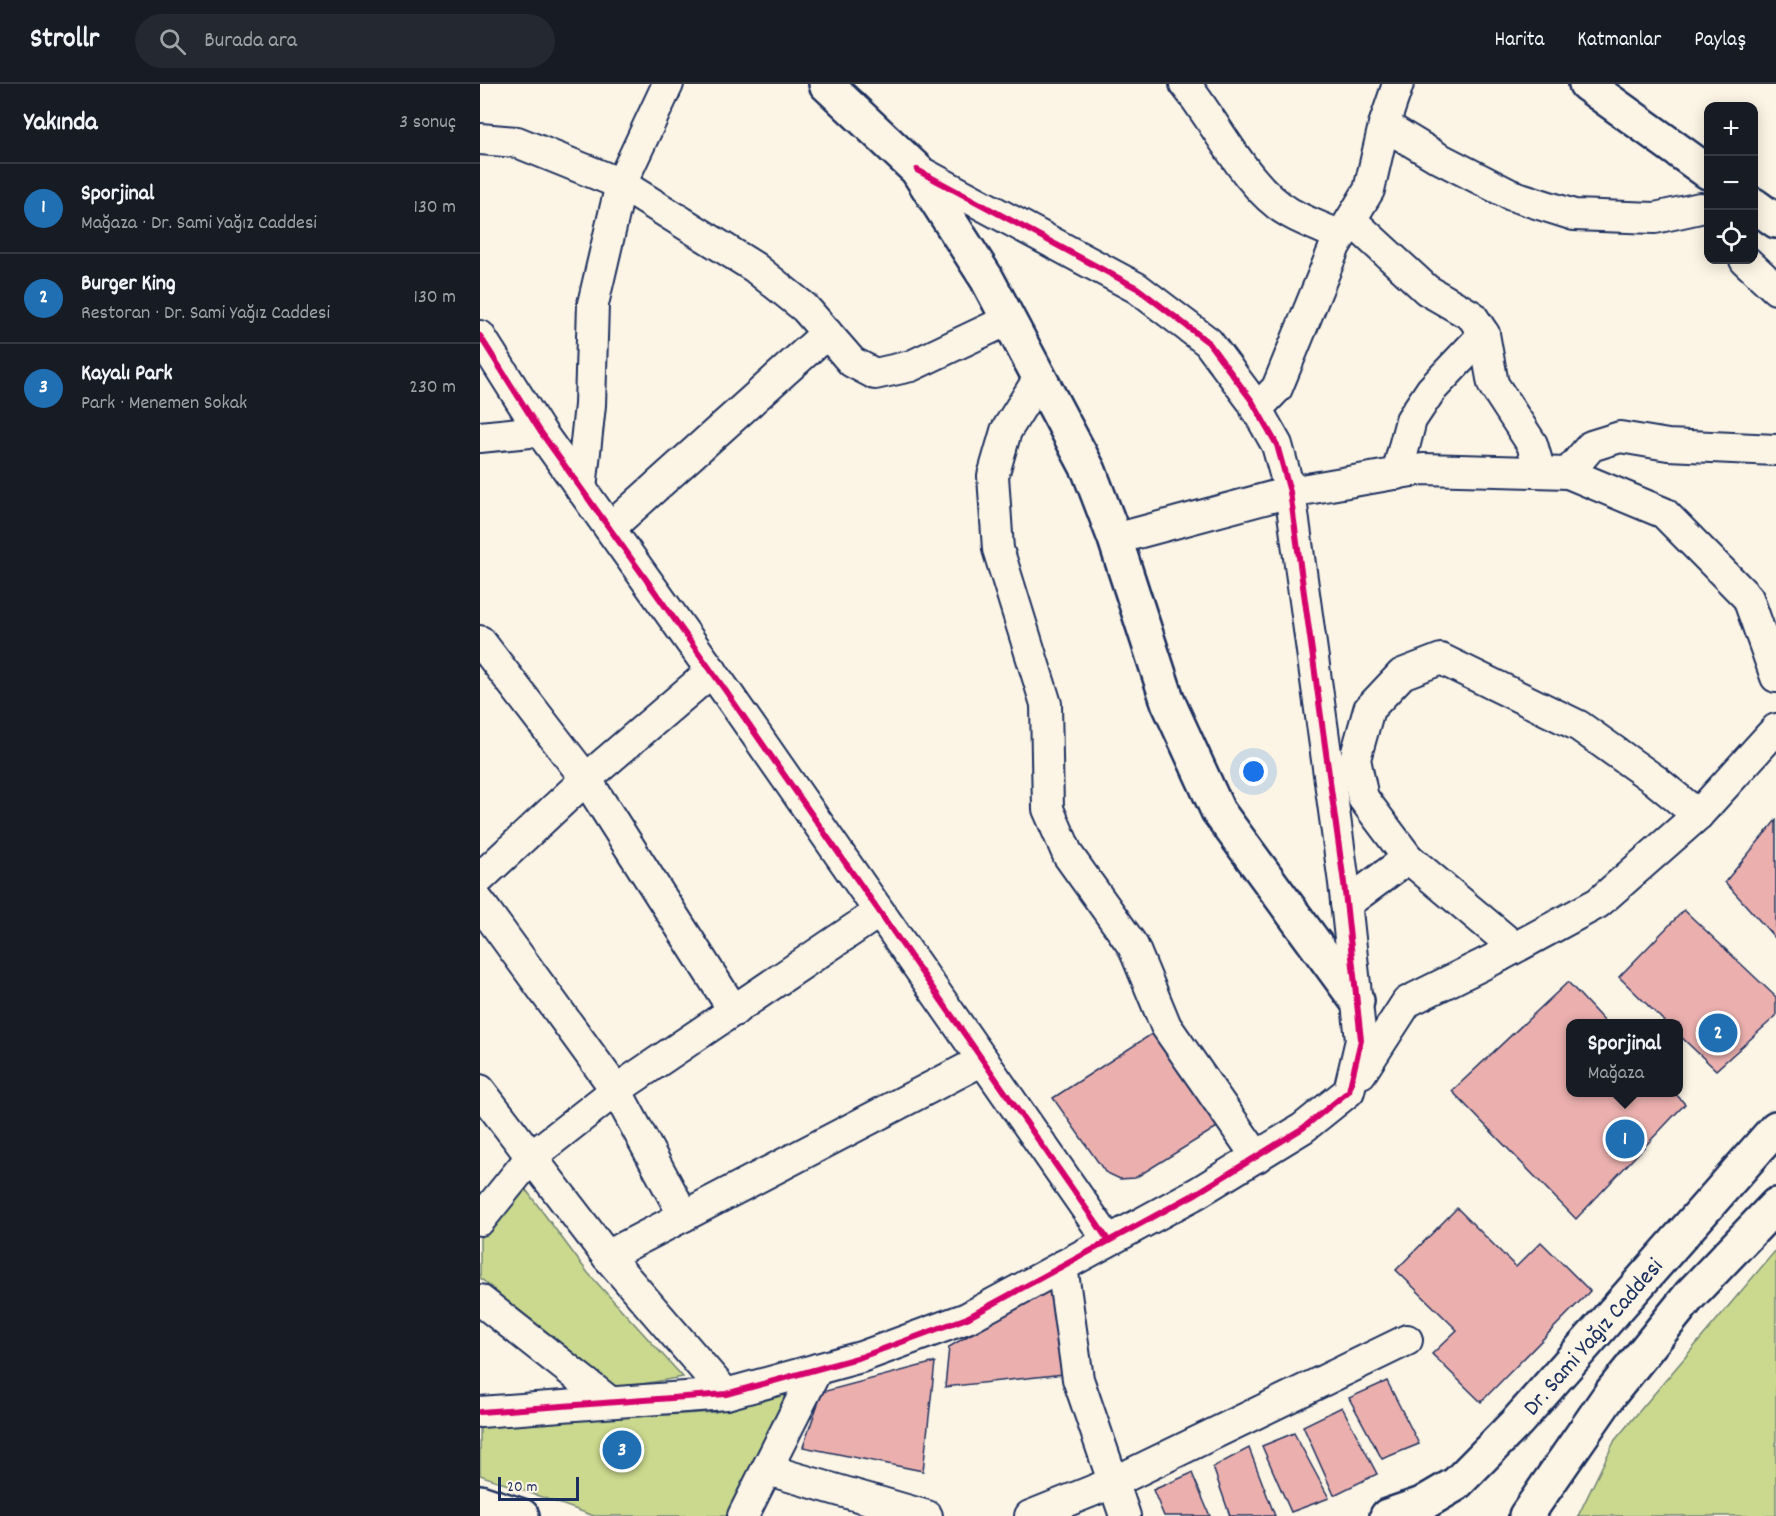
<!DOCTYPE html>
<html lang="tr">
<head>
<meta charset="utf-8">
<style>
  :root { --surface:#171b24; --page:#242831; --text:#f1f3f6; --muted:#9ea1a6; --line:#363941; --accent:#1f6fb2 }
  body { margin:0; font-family:Dekko,sans-serif; background:var(--page); color:var(--text) }
  .controls { position:absolute; right:18px; top:18px; display:grid; overflow:hidden; border-radius:12px; box-shadow:0 3px 15px #0003 }
  .controls button { width:54px; height:54px; display:grid; place-items:center; padding:0; border:0; border-bottom:2px solid var(--line); background:var(--surface); color:var(--text); font:30px sans-serif }
  .scale { position:absolute; left:18px; bottom:15px; width:81px; box-sizing:border-box; padding-left:6px; border:3px solid #1b2f5e; border-top:0; font-size:16px; line-height:21px; white-space:nowrap; color:#1b2f5e; -webkit-text-stroke:4px #fcf5e5; paint-order:stroke }
  .you { position:absolute; left:774px; top:688px; width:21px; height:21px; margin:-15px; border:4px solid #fff; border-radius:50%; background:#1a73e8; box-shadow:0 0 0 9px #1a73e833 }
  .badge { display:grid; place-items:center; width:39px; height:39px; border-radius:50%; background:var(--accent); color:#fff; font-size:20px; font-weight:700 }
  .pin { position:absolute; translate:-50% -50%; border:3px solid #fff; box-shadow:0 2px 6px #0006 }
  .popup { position:absolute; left:1086px; top:935px; width:117px; height:78px; box-sizing:border-box; display:grid; place-content:center; border-radius:12px; background:var(--surface); filter:drop-shadow(0 2px 4px #0005); font-size:20px; white-space:nowrap; color:var(--muted) }
  .popup b { font-size:22px; color:var(--text) }
  .popup::after { content:''; position:absolute; left:50%; top:100%; margin-left:-12px; border:12px solid transparent; border-top-color:var(--surface) }
  .list { margin:0; padding:0; list-style:none }
  h2 { display:flex; justify-content:space-between; align-items:center; height:78px; margin:0; padding:0 24px; font-size:26px }
  h2 small { font-size:20px; font-weight:400; color:var(--muted) }
  .list li { display:grid; grid-template-columns:39px 1fr auto; gap:18px; align-items:center; box-sizing:border-box; height:90px; padding:0 24px; border-top:2px solid var(--line) }
  .list b { display:block; font-size:22px; white-space:nowrap }
  .list p { margin:0; font-size:20px; white-space:nowrap; color:var(--muted) }
  .list em { font-size:20px; font-style:normal; color:var(--muted) }
  .icon { flex:none; width:33px; height:33px; fill:none; stroke:currentColor; stroke-width:2; stroke-linecap:round; stroke-linejoin:round }
  .map { position:relative; flex:none; width:1296px; height:1432px; overflow:hidden }
  header { display:flex; align-items:center; gap:36px; box-sizing:border-box; height:84px; padding:0 30px; background:var(--surface); border-bottom:2px solid var(--line) }
  header strong { font-size:28px }
  nav { display:flex; gap:33px; margin-inline-start:auto; font-size:21px }
  .search { width:420px; height:54px; background:var(--page); display:flex; align-items:center; gap:15px; box-sizing:border-box; padding:0 21px; border-radius:33px; color:var(--muted); font-size:22px }
  main { display:flex }
  aside { flex:1; background:var(--surface) }
  .map>svg:first-child { display:block }
  .green { fill:#cad98d; stroke:#728476; stroke-width:1.5 }
  .building { fill:#ebb0ae; stroke:#1b2f5e; stroke-width:1.5 }
  .lines { fill:none; stroke-linecap:round; stroke-linejoin:round }
  .street-casing { stroke:#1b2f5e; stroke-width:34 }
  .secondary-casing { stroke:#1b2f5e; stroke-width:38 }
  .primary-casing { stroke:#1b2f5e; stroke-width:38 }
  .street { stroke:#fcf5e5; stroke-width:30 }
  .secondary { stroke:#fcf5e5; stroke-width:33 }
  .primary { stroke:#fcf5e5; stroke-width:33 }
  .cycleway-casing { stroke:#fcf5e5; stroke-width:10 }
  .cycleway { stroke:#d6006c; stroke-width:6 }
  .labels { text-anchor:middle; stroke-width:5; stroke-linejoin:round; paint-order:stroke }
  .street-label { font-size:24px; fill:#1b2f5e; stroke:#fcf5e5 }
</style>
</head>
<body>
<header>
<strong>Strollr</strong>
<div class="search"><svg class="icon" aria-label="search" viewBox="0 0 24 24"><circle cx="10" cy="10" r="6"/><path d="M15 15l6 6"/></svg>Burada ara</div>
<nav><a>Harita</a><a>Katmanlar</a><a>Paylaş</a></nav>
</header>
<main>
<aside>
<h2>Yakında<small>3 sonuç</small></h2>
<ul class="list">
<li><span class="badge">1</span><div><b>Sporjinal</b><p>Mağaza · Dr. Sami Yağız Caddesi</p></div><em>130 m</em></li>
<li><span class="badge">2</span><div><b>Burger King</b><p>Restoran · Dr. Sami Yağız Caddesi</p></div><em>130 m</em></li>
<li><span class="badge">3</span><div><b>Kayalı Park</b><p>Park · Menemen Sokak</p></div><em>230 m</em></li>
</ul>
</aside>
<div class="map">
<svg width="1296" height="1432" viewBox="0 0 1296 1432">
  <rect width="100%" height="100%" fill="#fcf5e5"/>
  <filter id="ink" filterUnits="userSpaceOnUse"><feTurbulence type="fractalNoise" baseFrequency=".0167" numOctaves="2"/><feDisplacementMap in="SourceGraphic" scale="12" xChannelSelector="R" yChannelSelector="G"/><feConvolveMatrix kernelMatrix="1 2 1 2 8 2 1 2 1" color-interpolation-filters="sRGB"/></filter>
  <g filter="url(#ink)">
    <g class="green">
      <path d="M44,1103L108,1189L203,1293L133,1305L0,1194V1154Z"/>
      <path d="M1296,1166V1432H1098L1135,1356Z"/>
      <path d="M310,1309L253,1432H114L0,1391V1342L235,1328Z"/>
    </g>
    <g class="building">
      <path d="M1296,736V855L1245,798Z"/>
      <path d="M1204,826L1296,913V932L1236,986L1199,951V940H1187L1139,893Z"/>
      <path d="M1088,898L1127,940H1091V1008H1194L1205,1020L1096,1135L972,1007Z"/>
      <path d="M684,942L747,1037L655,1094L640,1095L625,1088L573,1014Z"/>
      <path d="M977,1124L1036,1183L1061,1158L1110,1207L1001,1318L952,1270L977,1246L916,1186Z"/>
      <path d="M579,1198L584,1290L465,1303L469,1263Z"/>
      <path d="M455,1278L443,1387L323,1363L342,1308Z"/>
      <path d="M907,1297L939,1360L902,1375L869,1314Z"/>
      <path d="M862,1323L897,1390L854,1411L823,1342Z"/>
      <path d="M814,1349L849,1414L811,1428L782,1362Z"/>
      <path d="M769,1364L795,1432H750L733,1383Z"/>
      <path d="M712,1389L730,1432H684L673,1406Z"/>
    </g>
    <g class="lines">
      <g class="street-casing">
        <g id="street">
          <path d="M705,0C736,38 767,105 810,129C826,138 845,145 861,152"/>
          <path d="M904,41L957,73L1031,111L1094,131L1175,134L1220,124"/>
          <path d="M0,55L37,58L141,100L274,183L325,224L372,278L395,290L431,282L528,236"/>
          <path d="M871,136L947,206L992,232L1004,250L1013,300L1052,360L1060,388"/>
          <path d="M1265,176L1296,205"/>
          <path d="M0,252L60,347L245,606L628,1156"/>
          <path d="M559,294L526,347L513,392L518,465L566,620L568,725L588,771L653,862L686,942L777,1073"/>
          <path d="M776,326L797,304L855,162L889,106L904,41L918,0"/>
          <path d="M0,353L60,347"/>
          <path d="M1088,389L1111,362L1140,353L1188,361L1296,366"/>
          <path d="M917,390L931,336L951,306L1004,250"/>
          <path d="M101,405L110,321L113,220L141,100L188,0"/>
          <path d="M130,444L347,249"/>
          <path d="M635,455L810,408L943,385L1088,389L1184,429L1268,514L1296,593"/>
          <path d="M0,557L106,695L254,927"/>
          <path d="M928,774L883,714L875,675L889,625L922,590L961,575L1099,642L1175,696L1218,731"/>
          <path d="M0,794L106,695L232,587"/>
          <path d="M0,819L136,1006L399,828"/>
          <path d="M866,820L928,774L1027,857L1020,872L927,918L881,989"/>
          <path d="M1020,872L1118,819L1218,731L1296,645"/>
          <path d="M0,1006L127,1172L246,1310"/>
          <path d="M0,1136L51,1073L136,1006L204,1132"/>
          <path d="M127,1172L503,976"/>
          <path d="M582,1182L598,1295L645,1432"/>
          <path d="M0,1216L130,1318"/>
          <path d="M0,1328L246,1310L381,1273L487,1234L717,1109L823,1044L869,1007L881,956L864,799L810,408L797,361L772,317L728,258L657,204L437,86"/>
          <path d="M288,1386L447,1432"/>
          <path d="M263,1432L337,1285"/>
          <path d="M550,1432L632,1399L927,1256"/>
        </g>
      </g>
      <g class="secondary-casing">
        <g id="secondary">
          <path d="M346,0L437,86L507,195L609,387L635,455L688,618L738,727L877,917"/>
          <path d="M1106,0L1228,88"/>
          <path d="M1274,121L1296,137"/>
          <path d="M0,1418L42,1432"/>
        </g>
      </g>
      <g class="primary-casing">
        <g id="primary">
          <path d="M907,1432L942,1420L976,1400L1037,1338L1296,1044"/>
          <path d="M1046,1432L1131,1309L1210,1211L1296,1121"/>
        </g>
      </g>
      <use href="#street" class="street"/>
      <use href="#secondary" class="secondary"/>
      <use href="#primary" class="primary"/>
      <g class="cycleway-casing">
        <g id="cycleway">
          <path d="M0,252L60,347L245,606L628,1156"/>
          <path d="M0,1328L246,1310L381,1273L487,1234L717,1109L823,1044L869,1007L881,956L864,799L810,408L797,361L772,317L728,258L657,204L437,86"/>
        </g>
      </g>
      <use href="#cycleway" class="cycleway"/>
    </g>
  </g>
  <g class="labels">
    <g class="street-label">
      <text transform="translate(1112 1252) rotate(-49)" y="8">Dr. Sami Yağız Caddesi</text>
    </g>
  </g>
</svg>
<div class="controls">
<button>+</button>
<button>−</button>
<button><svg class="icon" aria-label="locate" viewBox="0 0 24 24"><circle cx="12" cy="12" r="6"/><path d="M12 2v4M12 18v4M2 12h4M18 12h4"/></svg></button>
</div>
<div class="scale">20 m</div>
<div class="you"></div>
<div class="pin badge" style="left:1145px;top:1055px">1</div>
<div class="popup"><b>Sporjinal</b>Mağaza</div>
<div class="pin badge" style="left:1238px;top:949px">2</div>
<div class="pin badge" style="left:142px;top:1366px">3</div>
</div>
</main>
</body>
</html>
